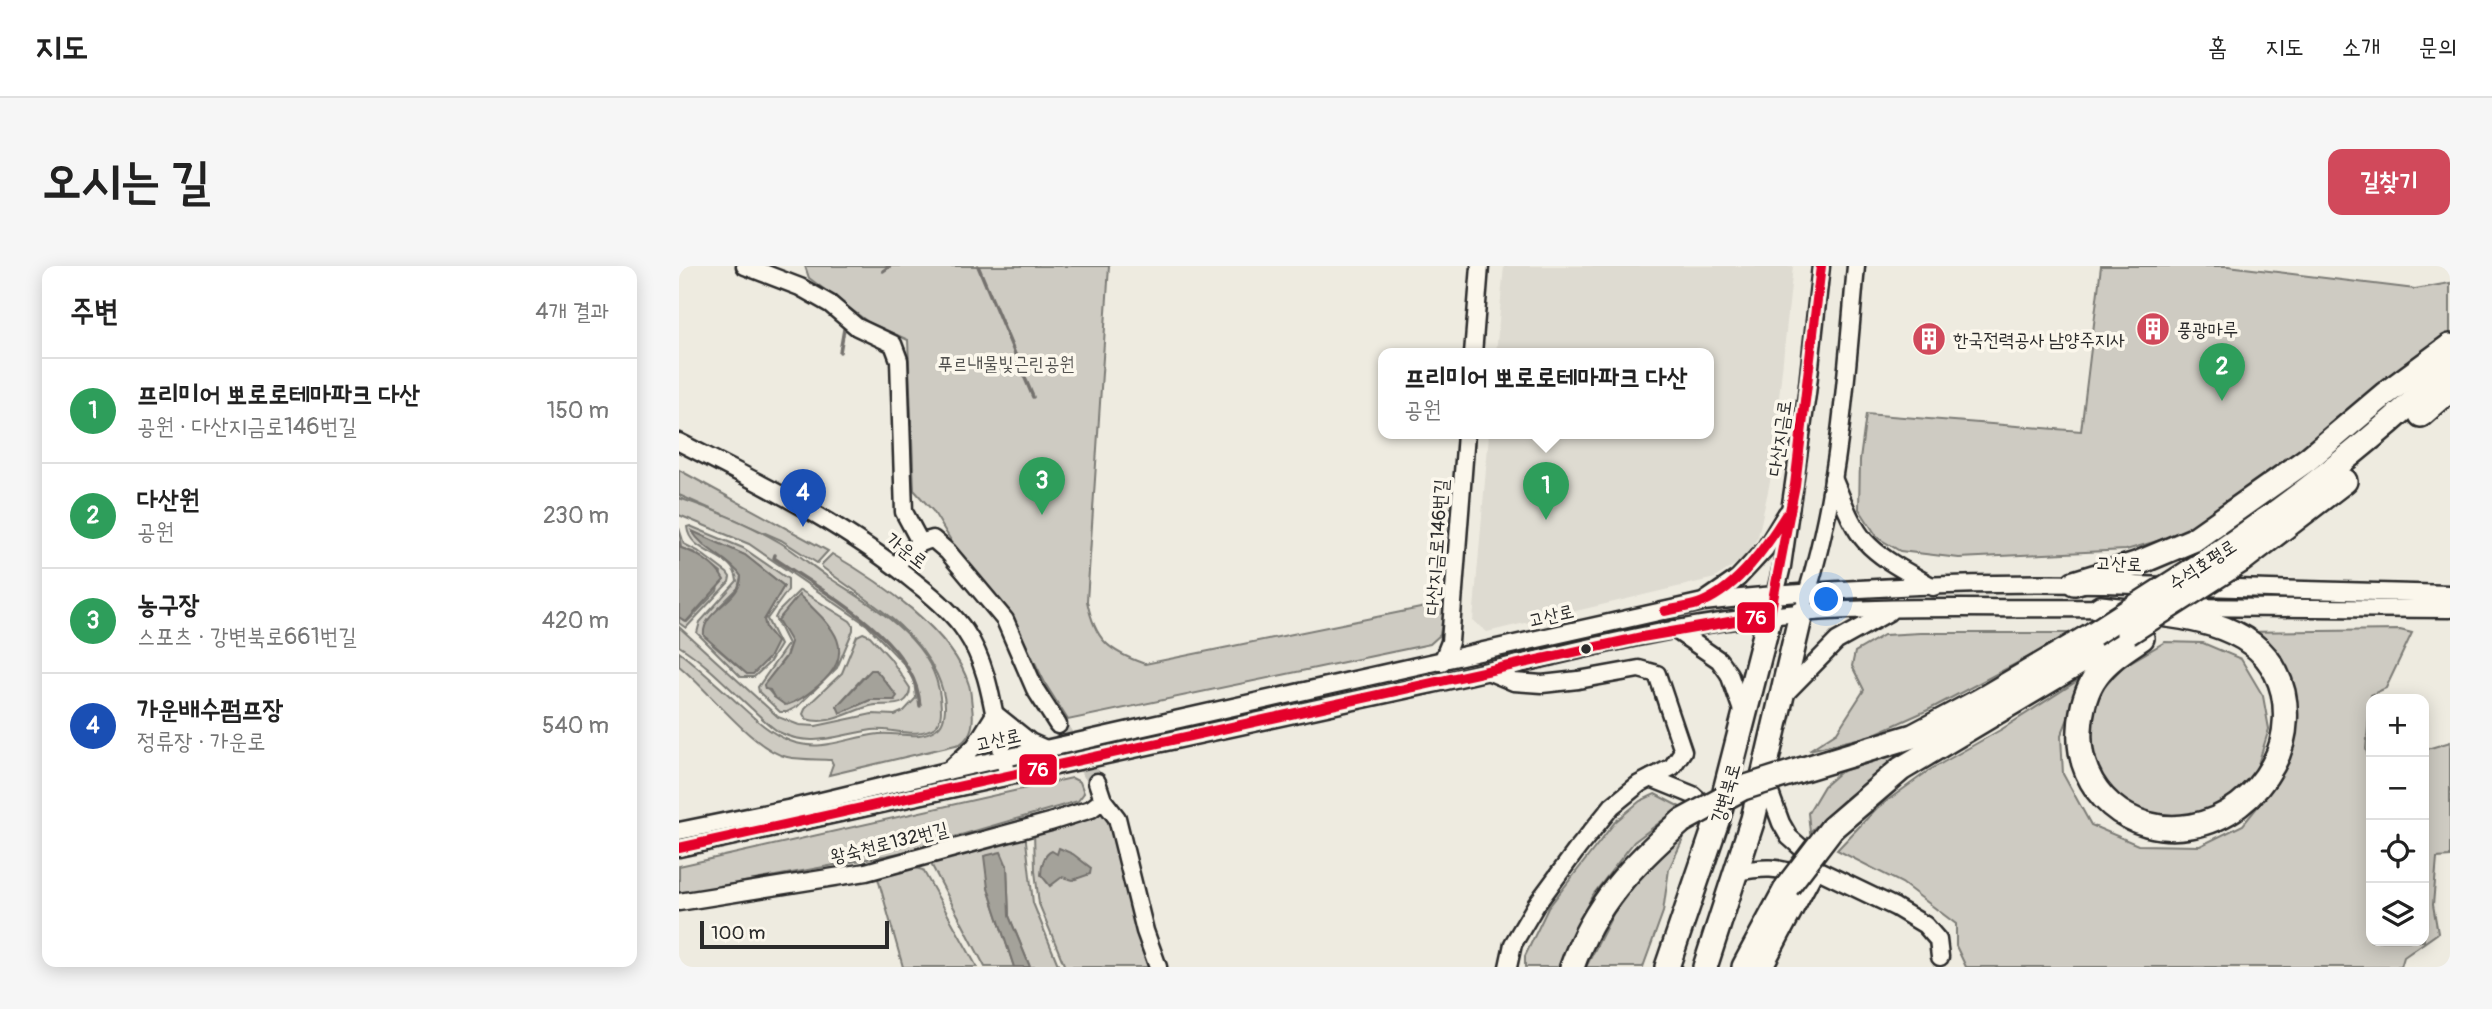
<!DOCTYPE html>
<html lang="ko">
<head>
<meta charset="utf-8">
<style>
  :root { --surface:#fff; --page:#f6f6f6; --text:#222; --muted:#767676; --line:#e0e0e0; --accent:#d1495b }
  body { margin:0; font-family:Pangolin,"Poor Story",sans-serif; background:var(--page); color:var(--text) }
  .controls { position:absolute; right:21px; bottom:21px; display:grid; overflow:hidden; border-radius:14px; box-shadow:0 4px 18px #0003 }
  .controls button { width:63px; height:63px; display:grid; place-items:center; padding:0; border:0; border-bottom:2px solid var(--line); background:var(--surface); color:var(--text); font:35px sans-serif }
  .scale { position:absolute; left:21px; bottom:18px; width:189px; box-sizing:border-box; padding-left:7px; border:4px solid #2b2b2b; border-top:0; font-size:19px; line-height:24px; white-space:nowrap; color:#2b2b2b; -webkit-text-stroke:5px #fbf7ec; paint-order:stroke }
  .you { position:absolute; left:1148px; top:334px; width:24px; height:24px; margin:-18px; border:5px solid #fff; border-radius:50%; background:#1a73e8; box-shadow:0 0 0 10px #1a73e833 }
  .badge { display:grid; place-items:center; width:46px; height:46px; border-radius:50%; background:var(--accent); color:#fff; font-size:23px; font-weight:700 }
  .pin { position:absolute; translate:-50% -58px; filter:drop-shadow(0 2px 4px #0008) }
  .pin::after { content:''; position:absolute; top:37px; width:24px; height:21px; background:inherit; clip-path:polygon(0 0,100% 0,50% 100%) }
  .popup { position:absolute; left:699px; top:82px; width:336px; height:91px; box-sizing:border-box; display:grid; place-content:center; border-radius:14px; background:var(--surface); filter:drop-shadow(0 2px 5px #0005); font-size:23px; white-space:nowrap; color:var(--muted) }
  .popup b { font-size:26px; color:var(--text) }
  .popup::after { content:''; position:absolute; left:50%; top:100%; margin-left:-14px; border:14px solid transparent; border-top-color:var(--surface) }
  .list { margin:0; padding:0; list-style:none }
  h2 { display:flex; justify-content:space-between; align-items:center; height:91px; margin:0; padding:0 28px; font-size:30px }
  h2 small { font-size:23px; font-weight:400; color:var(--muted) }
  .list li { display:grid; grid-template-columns:46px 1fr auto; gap:21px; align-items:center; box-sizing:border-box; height:105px; padding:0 28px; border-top:2px solid var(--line) }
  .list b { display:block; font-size:26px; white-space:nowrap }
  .list p { margin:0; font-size:23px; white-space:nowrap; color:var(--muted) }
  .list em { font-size:23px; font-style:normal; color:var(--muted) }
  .icon { flex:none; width:38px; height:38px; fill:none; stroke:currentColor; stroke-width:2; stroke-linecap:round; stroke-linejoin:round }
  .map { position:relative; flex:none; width:1771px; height:701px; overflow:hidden; border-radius:14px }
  header { display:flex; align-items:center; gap:42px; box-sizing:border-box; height:98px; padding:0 35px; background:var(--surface); border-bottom:2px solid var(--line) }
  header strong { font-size:33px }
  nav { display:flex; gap:38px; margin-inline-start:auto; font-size:24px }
  .intro { display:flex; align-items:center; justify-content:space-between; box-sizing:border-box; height:168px; padding:0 42px }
  h1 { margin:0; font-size:49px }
  .button { padding:18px 32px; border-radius:14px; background:var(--accent); color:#fff; font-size:24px; font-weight:700 }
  main { display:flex; gap:42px; padding:0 42px }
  aside { flex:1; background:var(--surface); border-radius:14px; box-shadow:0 4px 18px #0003 }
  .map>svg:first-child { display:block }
  .built { fill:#dedbd1 }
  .green { fill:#cecbc2; stroke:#7c7b76; stroke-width:2; fill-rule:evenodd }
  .water { fill:#a4a29a; stroke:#74726e; stroke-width:2 }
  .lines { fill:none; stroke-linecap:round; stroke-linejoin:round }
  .stream { stroke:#74726e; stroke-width:3.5 }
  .minor-tunnel { stroke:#c7c5bc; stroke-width:16; stroke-dasharray:16 8; stroke-linecap:butt }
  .minor-casing { stroke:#2b2b2b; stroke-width:21 }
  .highway-casing { stroke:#2b2b2b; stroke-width:28 }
  .minor { stroke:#fbf7ec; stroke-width:16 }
  .highway { stroke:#fbf7ec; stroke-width:23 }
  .highway-bridge-casing { stroke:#2b2b2b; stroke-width:28; stroke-linecap:butt }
  .highway-bridge { stroke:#fbf7ec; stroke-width:23 }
  .bus-1-casing { stroke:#fbf7ec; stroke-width:16 }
  .bus-1 { stroke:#e4002b; stroke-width:10 }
  .bus-dot { fill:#2b2b2b; stroke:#fbf7ec; stroke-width:2.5 }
  .labels { text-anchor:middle; stroke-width:7; stroke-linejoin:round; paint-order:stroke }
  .poi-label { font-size:19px; fill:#2b2b2b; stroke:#fbf7ec; text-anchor:start }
  .park-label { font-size:19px; fill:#545351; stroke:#fbf7ec }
  .street-label { font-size:19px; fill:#2b2b2b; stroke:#fbf7ec }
  .line-badge { stroke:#fbf7ec; stroke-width:2.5 }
  .badge-label { font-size:19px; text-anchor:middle; font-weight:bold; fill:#fff }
</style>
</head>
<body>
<header>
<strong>지도</strong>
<nav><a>홈</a><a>지도</a><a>소개</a><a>문의</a></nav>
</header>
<div class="intro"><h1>오시는 길</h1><a class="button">길찾기</a></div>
<main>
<aside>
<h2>주변<small>4개 결과</small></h2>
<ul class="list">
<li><span class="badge" style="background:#2e9e5b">1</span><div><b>프리미어 뽀로로테마파크 다산</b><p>공원 · 다산지금로146번길</p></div><em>150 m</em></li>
<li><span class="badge" style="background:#2e9e5b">2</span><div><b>다산원</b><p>공원</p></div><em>230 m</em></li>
<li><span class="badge" style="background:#2e9e5b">3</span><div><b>농구장</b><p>스포츠 · 강변북로661번길</p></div><em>420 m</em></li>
<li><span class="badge" style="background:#1a4fb4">4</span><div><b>가운배수펌프장</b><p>정류장 · 가운로</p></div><em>540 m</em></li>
</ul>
</aside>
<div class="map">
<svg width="1771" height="701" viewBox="0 0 1771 701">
  <rect width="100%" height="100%" fill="#eeebe0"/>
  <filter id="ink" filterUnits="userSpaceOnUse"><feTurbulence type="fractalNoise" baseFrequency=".0143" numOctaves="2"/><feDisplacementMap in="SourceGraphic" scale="14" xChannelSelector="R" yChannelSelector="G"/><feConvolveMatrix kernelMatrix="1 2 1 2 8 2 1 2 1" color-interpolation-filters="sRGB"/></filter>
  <g filter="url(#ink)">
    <path class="built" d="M825,0H1114L1091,216L1079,271L1064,293L1036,312L808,366L794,355L810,168H1030V88H817Z"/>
    <g class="green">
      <path d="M126,0H430L408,335C416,374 429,385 466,398L766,337L761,369L751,378L389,454L367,419L330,344L276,281L254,245L235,224L229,74L189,56L130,12Z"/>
      <path d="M1422,0H1549L1736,23L1771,17V69L1763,77L1695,121L1635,174L1525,256L1492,271L1447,284L1280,292L1221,285L1199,272L1180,243L1181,194L1187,148L1402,165Z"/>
      <path d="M0,204L149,285L138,297L102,274L0,229Z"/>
      <path d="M0,232C33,243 72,259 102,277C118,287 133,300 149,311C192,339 255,373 261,431C262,440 264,455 256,461C239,473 212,462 193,464C162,468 132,483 100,466C90,460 81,450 72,442C49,421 26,396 0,380V361L99,451L120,459L137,460L193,448L216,449L225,445L237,432L235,415L226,399L188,359L70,278L0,249Z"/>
      <path d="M11,260L64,282L109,313V324L88,353L101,379L90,397L75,411H62L18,367L21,356L58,315C56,286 11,290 8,261ZM14,266L66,289L105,320L85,354L87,362L95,372L68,408L34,379L39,342L59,322L62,310L54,298Z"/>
      <path d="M0,262L5,278L19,285L48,307L51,311L50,316L7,362L0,357V351L8,356L38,325L42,307L16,287L2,282Z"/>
      <path d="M153,288C200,315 274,365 290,419C292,425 292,434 293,440C295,456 294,469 281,478L150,509L154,498L152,494C138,493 122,494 108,491C73,483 30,424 0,400V386C18,400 35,416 52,431C71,448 88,466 111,475C143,487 169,471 200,468C219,466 239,475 257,463C264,459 266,448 266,440C266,429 262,418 258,409C234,358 186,334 143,301L142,299Z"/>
      <path d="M121,324L171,355L174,359V364L158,402L118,441L108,446H101L80,426L79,421L109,378L96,352L99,346ZM131,339L157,372L159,399L133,425L95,431L85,419L107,390L112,376L106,363Z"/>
      <path d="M1721,364L1733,367L1707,422L1692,429L1687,483L1692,503V675H1745V484L1771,476V591L1758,592L1754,639L1759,667L1725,691L1722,701H1287L1277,680V658L1223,617L1158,584L1198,542L1249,505L1323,463L1406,410L1382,470L1384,508L1412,559L1459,579L1521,580L1564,559L1593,523L1612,483L1613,449L1565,366Z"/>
      <path d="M184,367L191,370L211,392L231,422C231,428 229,433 224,436C215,441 201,437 191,440C169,446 151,460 127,453L124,448L127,441L163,407L178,370ZM187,408L215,434H191L162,447L158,440Z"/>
      <path d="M1241,367H1395L1249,444L1191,470L1130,484L1158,466L1185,424L1173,400L1176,386L1205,369Z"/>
      <path d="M1486,376L1524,377L1562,393L1584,430L1590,463L1576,508L1562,523L1535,545L1506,555H1468L1416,514L1409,454L1421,426L1443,401Z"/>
      <path d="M1222,487L1163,536L1131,566L1129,547L1145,520L1161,506Z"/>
      <path d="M393,512L401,516L405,527L399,535L220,587L0,628V600Z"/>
      <path d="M976,528L1001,541L955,576L913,630L879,701H846V690L869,642L936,556L961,535Z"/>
      <path d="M425,543C443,595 450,650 469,701H386L360,638L356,605L355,564Z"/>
      <path d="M346,566L354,637L380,701H351L330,650L328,600L309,622L335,701H306L250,594Z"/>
      <path d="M1005,571L990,603L984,646L964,701H907L934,648L969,601Z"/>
      <path d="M228,600L244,604L298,701H224L198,609Z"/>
    </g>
    <g class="water">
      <path d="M13,265L66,289L105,320L85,354L87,362L98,376L90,392L74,408H68L25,370C22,344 63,335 62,310C49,291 25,285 13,265Z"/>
      <path d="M0,275L2,282C18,287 37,299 45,314L7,356L0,351Z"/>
      <path d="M120,329C152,359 182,384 139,420C129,428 118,437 106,439L95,431L91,424L86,423L85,419L107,391L112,376L99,354Z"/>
      <path d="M192,404H197L218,430L215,434H191L161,447L158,440Z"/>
      <path d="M380,582L394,588L412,602L411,608L394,614L383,611L371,620L362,609C362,600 365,588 373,585L378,588Z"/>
      <path d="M322,586L328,600L330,650L351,701H335L309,622L305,590Z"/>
    </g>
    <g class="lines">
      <g class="stream">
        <path d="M299,0L354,131"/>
        <path d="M204,5L211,0"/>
        <path d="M161,86L165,63"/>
        <path d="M96,289L95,292C144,326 237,374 241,440"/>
      </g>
      <path class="minor-tunnel" d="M379,459L418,516"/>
      <g class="minor-casing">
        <g id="minor">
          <path d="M66,0L121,21L151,38L178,61L214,78L220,94L225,246L241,276"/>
          <path d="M794,88L801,0"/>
          <path d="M0,176C82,218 166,258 237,317C255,331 274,347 286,365C314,406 314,456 327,502"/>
          <path d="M1154,212C1163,232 1171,258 1186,275C1204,295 1231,307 1254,321"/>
          <path d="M217,300C228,286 236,277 254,273L269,286L326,354L356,423L379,459"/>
          <path d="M1522,321L1771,328"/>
          <path d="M1027,334L1059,312L1086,283L1108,247"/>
          <path d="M1126,335C1129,323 1133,311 1136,299C1162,202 1168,100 1177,0"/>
          <path d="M1094,337L1103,300L1128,128L1142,0"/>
          <path d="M1493,341L1771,343"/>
          <path d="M995,363L1040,394L1050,408L1065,450"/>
          <path d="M763,396L771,376L787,168"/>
          <path d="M811,406L835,416L863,418L899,414L960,403L978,408L1004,485L993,501L960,518L933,540L899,582L857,639L834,678L829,701"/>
          <path d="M1105,429L1158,375L1210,346"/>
          <path d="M316,448L351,476L367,483"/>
          <path d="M269,505L296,480L316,448"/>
          <path d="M1085,511L1102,557L1110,571L1127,586L1137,603L1216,641L1246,659L1259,674L1261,691"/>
          <path d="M972,512L1014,529L1033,546"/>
          <path d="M418,516L424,534L438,552L466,665L479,701"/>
          <path d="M0,565L113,542L268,505L1024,336C1177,319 1335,314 1489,320"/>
          <path d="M0,582C250,528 499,471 749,419C856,396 962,365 1071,352C1189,337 1310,344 1429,342"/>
          <path d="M1056,606C1085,601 1098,600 1125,611"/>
          <path d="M0,636L187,606L371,556L412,543L424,534"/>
          <path d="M1085,701L1137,603"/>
        </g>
      </g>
      <g class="highway-casing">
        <g id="highway">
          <path d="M1742,149L1771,124"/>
          <path d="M1563,294L1666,215"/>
          <path d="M1523,298C1611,239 1694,175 1771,101"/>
          <path d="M1395,317L1457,298L1514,274L1629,193L1706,128L1771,80"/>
          <path d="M1421,342C1477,349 1568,347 1597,407C1611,434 1609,472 1594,499C1577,530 1548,554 1512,560C1451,571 1397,525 1401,464C1402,444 1406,425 1418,409C1430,393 1447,383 1463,372"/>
          <path d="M1118,505L1234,470L1302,434L1414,368"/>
          <path d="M1153,562L1222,503L1445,370"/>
          <path d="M893,701C915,638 954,598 1003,555"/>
          <path d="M988,701L1039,552L1091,349"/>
          <path d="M1026,701L1074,553L1122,348"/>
          <path d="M1065,701L1108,621"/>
        </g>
      </g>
      <use href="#minor" class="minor"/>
      <use href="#highway" class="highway"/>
      <g class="highway-bridge-casing">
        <g id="highway-bridge">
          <path d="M1449,367L1563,294"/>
          <path d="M1414,368L1523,298"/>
          <path d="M1003,555L1064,522L1118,505"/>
          <path d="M1108,621L1153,562"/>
        </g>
      </g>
      <use href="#highway-bridge" class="highway-bridge"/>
      <g class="bus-1-casing">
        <g id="bus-1">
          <path d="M986,345C998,342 1013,341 1024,336C1060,320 1087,281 1107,249"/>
          <path d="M0,582L963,371L1091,349L1116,219L1142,0"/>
        </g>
      </g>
      <use href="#bus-1" class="bus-1"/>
    </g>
  </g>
  <defs>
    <g id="building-disc" transform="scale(1.75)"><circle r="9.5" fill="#d1495b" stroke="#fbf7ec"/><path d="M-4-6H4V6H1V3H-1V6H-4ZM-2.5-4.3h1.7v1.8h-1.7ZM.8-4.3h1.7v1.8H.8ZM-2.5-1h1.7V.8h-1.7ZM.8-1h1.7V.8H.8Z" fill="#fff"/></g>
  </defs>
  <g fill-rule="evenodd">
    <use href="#building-disc" x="1474" y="63"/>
    <use href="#building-disc" x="1250" y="73"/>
  </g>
  <circle class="bus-dot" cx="907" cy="383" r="6"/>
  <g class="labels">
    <g class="poi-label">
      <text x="1498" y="70">풍광마루</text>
      <text x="1274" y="80">한국전력공사 남양주지사</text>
    </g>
    <g class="park-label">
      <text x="327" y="104">푸르내물빛근린공원</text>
    </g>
    <g class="street-label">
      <text transform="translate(1100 172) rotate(-82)" y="7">다산지금로</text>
      <text transform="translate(757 281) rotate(-86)" y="7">다산지금로146번길</text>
      <text transform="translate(228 284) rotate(37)" y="7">가운로</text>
      <text transform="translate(1440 297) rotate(2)" y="7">고산로</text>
      <text transform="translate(1523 298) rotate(-33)" y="7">수석호평로</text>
      <text transform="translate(872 349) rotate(-13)" y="7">고산로</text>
      <text transform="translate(319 473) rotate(-13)" y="7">고산로</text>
      <text transform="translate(1046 527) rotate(-74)" y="7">강변북로</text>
      <text transform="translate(210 576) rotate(-14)" y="7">왕숙천로132번길</text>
    </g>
  </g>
  <g class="line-badge">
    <rect x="1057" y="335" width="40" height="33" rx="7" fill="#e4002b"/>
    <rect x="339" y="487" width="40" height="33" rx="7" fill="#e4002b"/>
  </g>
  <g class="badge-label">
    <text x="1077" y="358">76</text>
    <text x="359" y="510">76</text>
  </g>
</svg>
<div class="controls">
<button>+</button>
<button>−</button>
<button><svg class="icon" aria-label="locate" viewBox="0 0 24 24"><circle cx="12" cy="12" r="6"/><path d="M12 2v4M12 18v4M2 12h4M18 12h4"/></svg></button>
<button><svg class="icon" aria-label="layers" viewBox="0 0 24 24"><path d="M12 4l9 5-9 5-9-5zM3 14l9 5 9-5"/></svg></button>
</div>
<div class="scale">100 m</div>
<div class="you"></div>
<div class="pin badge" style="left:867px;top:254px;background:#2e9e5b">1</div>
<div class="popup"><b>프리미어 뽀로로테마파크 다산</b>공원</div>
<div class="pin badge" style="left:1543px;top:135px;background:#2e9e5b">2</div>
<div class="pin badge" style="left:363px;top:249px;background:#2e9e5b">3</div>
<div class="pin badge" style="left:124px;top:261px;background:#1a4fb4">4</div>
</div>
</main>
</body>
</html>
